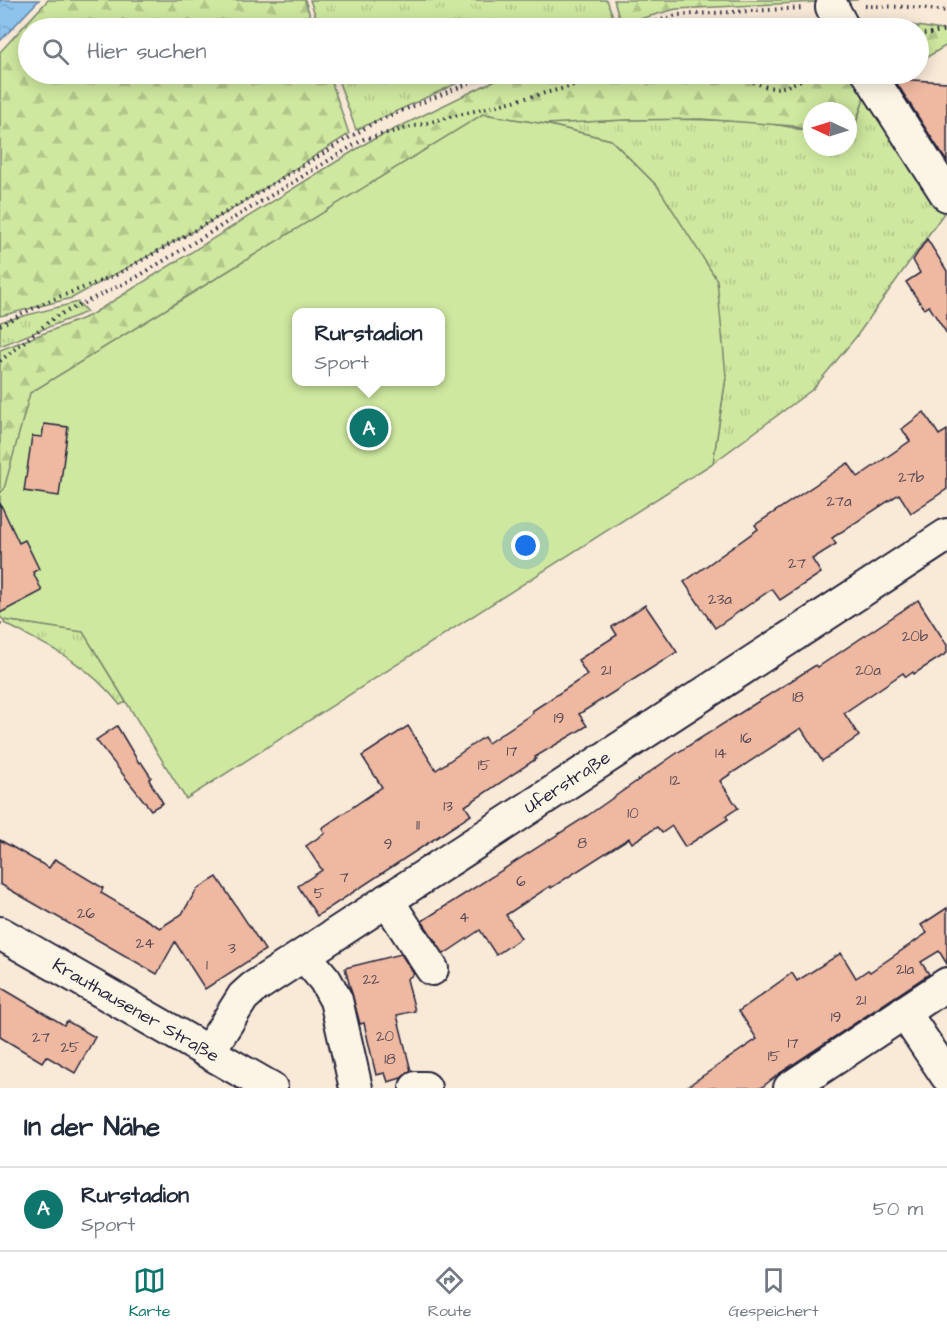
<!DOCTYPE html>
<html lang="de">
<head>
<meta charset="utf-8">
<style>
  :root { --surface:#fff; --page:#f6f6f7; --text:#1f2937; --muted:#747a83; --line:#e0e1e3; --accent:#0f766e }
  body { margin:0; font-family:"Architects Daughter",sans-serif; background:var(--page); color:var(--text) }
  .compass { position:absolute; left:803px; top:102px; width:54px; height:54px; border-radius:50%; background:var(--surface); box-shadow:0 3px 15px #0003; rotate:274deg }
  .you { position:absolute; left:526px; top:546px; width:21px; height:21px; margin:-15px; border:4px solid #fff; border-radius:50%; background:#1a73e8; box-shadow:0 0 0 9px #1a73e833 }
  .badge { display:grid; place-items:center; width:39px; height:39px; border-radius:50%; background:var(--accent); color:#fff; font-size:20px; font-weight:700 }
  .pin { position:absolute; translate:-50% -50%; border:3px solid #fff; box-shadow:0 2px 6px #0006 }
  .popup { position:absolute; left:292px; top:308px; width:153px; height:78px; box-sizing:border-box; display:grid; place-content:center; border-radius:12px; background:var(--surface); filter:drop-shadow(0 2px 4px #0005); font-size:20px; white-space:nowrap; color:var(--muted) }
  .popup b { font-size:22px; color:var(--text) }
  .popup::after { content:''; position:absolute; left:50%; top:100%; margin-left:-12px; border:12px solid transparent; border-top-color:var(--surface) }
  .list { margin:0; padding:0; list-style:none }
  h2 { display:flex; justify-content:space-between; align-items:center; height:78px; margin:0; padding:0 24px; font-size:26px }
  h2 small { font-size:20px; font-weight:400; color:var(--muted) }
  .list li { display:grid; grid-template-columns:39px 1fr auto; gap:18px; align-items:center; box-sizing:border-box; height:84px; padding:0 24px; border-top:2px solid var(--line) }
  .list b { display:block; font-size:22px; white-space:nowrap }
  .list p { margin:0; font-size:20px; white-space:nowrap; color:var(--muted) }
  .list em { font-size:20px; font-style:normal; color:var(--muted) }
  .icon { flex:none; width:33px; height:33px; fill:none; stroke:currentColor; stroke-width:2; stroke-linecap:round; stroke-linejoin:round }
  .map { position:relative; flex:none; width:947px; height:1088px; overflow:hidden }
  .search { position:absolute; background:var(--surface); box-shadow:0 3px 15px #0003; left:18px; right:18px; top:18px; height:66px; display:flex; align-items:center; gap:15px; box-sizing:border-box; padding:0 21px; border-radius:33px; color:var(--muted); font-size:22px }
  .sheet { height:162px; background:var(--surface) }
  nav { display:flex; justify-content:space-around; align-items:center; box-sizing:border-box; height:84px; border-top:2px solid var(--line); background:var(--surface); font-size:16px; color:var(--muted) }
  nav a { display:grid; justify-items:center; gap:3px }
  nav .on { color:var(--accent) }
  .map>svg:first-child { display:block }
  .grass { fill:url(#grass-tufts); stroke:#78856d; stroke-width:1.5 }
  .forest { fill:url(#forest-firs); stroke:#78856d; stroke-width:1.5 }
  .pitch { fill:#cee89f; stroke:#78856d; stroke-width:1.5; fill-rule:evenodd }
  .water { fill:url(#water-ripples); stroke:#6383a5; stroke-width:1.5 }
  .building { fill:#eeb8a1; stroke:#22223b; stroke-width:1.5 }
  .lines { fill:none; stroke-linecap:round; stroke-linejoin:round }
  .minor-casing { stroke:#22223b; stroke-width:36 }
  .path { stroke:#22223b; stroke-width:4; stroke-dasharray:1.5 4.5; stroke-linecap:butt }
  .minor { stroke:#fcf5e5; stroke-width:32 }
  .labels { text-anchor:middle; stroke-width:4.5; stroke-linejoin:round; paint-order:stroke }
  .number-label { font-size:15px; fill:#554854 }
  .street-label { font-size:18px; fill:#22223b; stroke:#fcf5e5 }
</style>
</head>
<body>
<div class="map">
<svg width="947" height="1088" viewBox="0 0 947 1088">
  <defs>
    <pattern id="grass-tufts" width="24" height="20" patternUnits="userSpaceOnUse" patternTransform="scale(1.5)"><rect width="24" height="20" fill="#cee89f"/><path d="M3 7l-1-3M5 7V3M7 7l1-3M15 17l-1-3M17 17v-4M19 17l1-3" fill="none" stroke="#b1c78a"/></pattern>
    <pattern id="forest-firs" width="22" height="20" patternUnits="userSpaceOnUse" patternTransform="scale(1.5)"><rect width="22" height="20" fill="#cee89f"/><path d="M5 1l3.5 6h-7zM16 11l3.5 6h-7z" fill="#b1c78a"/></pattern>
    <pattern id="water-ripples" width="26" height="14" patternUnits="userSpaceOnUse" patternTransform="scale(1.5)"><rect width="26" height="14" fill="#8ec3ec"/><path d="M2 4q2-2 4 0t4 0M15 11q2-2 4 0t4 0" fill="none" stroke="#7aa7cb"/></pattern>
  </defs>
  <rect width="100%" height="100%" fill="#f9e9d7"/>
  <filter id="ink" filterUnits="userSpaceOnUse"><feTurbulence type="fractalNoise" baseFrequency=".0167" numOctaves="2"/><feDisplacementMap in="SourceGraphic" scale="12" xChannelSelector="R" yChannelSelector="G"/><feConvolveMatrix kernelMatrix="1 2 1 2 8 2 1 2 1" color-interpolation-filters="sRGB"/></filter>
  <g filter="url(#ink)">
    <g class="grass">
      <path d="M310,0H607L617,28H320Z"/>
      <path d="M336,74H477L356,130Z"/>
      <path d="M866,93L944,213L856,337L813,389L713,463L726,377L658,187L611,140L545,124C606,120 668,117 730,121C758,122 786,124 812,133V147H848Z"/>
      <path d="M78,302L87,312L0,346V322Z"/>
      <path d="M4,620L83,631L126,702L120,705C86,662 51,648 4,623Z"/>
    </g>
    <g class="forest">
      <path d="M48,0H305L314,28H28V74H329L349,134L226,213L72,298L0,316V52Z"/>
      <path d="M614,0H858L676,9L621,24Z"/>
      <path d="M687,23L905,24L947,31V45L919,62L918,28H667Z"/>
      <path d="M508,74H899L866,93L848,145V111H812V133L793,126L701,119L625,120L545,124L483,114L0,493V350L89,316L368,142Z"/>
    </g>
    <path class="pitch" d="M483,114L545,124L611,140L658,187L717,280L726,377L713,463L186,799L83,632L4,620L0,617V493L4,489L30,393ZM297,312H441V382H297Z"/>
    <path class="water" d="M0,0H39L0,41Z"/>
    <g class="building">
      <path d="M894,79L947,82V162Z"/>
      <path d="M927,239L947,271V334L929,306L924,309L906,282L920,273L913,260Z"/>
      <path d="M924,412L939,435L947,430V489L911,513L899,494L832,538L836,544L812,559L821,573L780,600L772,589L715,628L684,582L758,529L755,525L848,463L858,477L910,441L902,429Z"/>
      <path d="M44,424L68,427L59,496L24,491L32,436L42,437Z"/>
      <path d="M0,503L19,543L25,540L39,569L33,572L42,591L0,613Z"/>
      <path d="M918,600L947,645V653L914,674L913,672L906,677L903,673L844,713L859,736L822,761L801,728L720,781L738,808L726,816L728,819L685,847L672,826L662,833L657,827L632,843L629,838L551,888L550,886L506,915L521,938L496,955L480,930L444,954L422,921L587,816L677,753L816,665L818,667Z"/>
      <path d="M645,605L677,652L579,714L587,726L535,757L536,759L465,806L471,815L317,916L298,886L322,870L306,846L325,833L322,828L382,787L362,756L408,726L436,770L484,737L488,743L533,713L532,711L587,675L578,660L617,635L612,627Z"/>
      <path d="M117,726L139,763L141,762L151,777L149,780L163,803L151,810L96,740Z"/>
      <path d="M0,840L49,868L55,859L103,888L101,893L160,928L182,914L197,889L217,877L265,950L205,989L175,942L157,974L0,884Z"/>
      <path d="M947,908V964L939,951L921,962L929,974L780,1073L761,1088H685L757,1039L739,1011L792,973L797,981L841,953L856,978L868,970L870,972L927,933L921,925Z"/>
      <path d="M401,954L414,974L407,979L415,1011L397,1015L411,1071L401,1078L388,1082L385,1073L376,1075L364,1023L360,1024L345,968Z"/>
      <path d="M0,987L64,1025L67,1021L95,1037L75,1073L46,1056L42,1062L0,1037Z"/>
    </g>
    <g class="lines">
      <g class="minor-casing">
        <g id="minor">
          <path d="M832,7L843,28"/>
          <path d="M869,74L947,195"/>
          <path d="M387,900L432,969"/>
          <path d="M0,933L271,1088"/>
          <path d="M304,955L325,980L336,1000L356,1088"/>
          <path d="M904,1012L947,1076"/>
          <path d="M209,1051L243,997L253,988L947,535"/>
          <path d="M416,1088H425"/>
          <path d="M790,1088L947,984"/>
        </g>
      </g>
      <g class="path">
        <path d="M865,6L911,7L947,11"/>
        <path d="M633,28L677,15L804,8"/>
        <path d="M918,35L947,30"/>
        <path d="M737,74C776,93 775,92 814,74"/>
        <path d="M0,325L46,302L116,275L223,214L375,122L491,74"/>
        <path d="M0,361L55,317L137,277L364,139L620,74"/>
        <path d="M0,624L5,626"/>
      </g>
      <use href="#minor" class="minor"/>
    </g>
  </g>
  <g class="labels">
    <g class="number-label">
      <text x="911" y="482">27b</text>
      <text x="839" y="506">27a</text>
      <text x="797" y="568">27</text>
      <text x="720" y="604">23a</text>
      <text x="915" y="641">20b</text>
      <text x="606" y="675">21</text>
      <text x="868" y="675">20a</text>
      <text x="798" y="702">18</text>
      <text x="559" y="723">19</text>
      <text x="746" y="743">16</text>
      <text x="512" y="756">17</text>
      <text x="721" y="758">14</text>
      <text x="484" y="770">15</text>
      <text x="675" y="785">12</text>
      <text x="448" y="811">13</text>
      <text x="633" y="818">10</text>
      <text x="418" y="830">11</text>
      <text x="582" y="848">8</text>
      <text x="388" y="849">9</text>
      <text x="344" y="882">7</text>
      <text x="521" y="886">6</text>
      <text x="319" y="898">5</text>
      <text x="86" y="918">26</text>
      <text x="464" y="922">4</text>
      <text x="145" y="948">24</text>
      <text x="232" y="953">3</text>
      <text x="207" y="970">1</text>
      <text x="905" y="974">21a</text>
      <text x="371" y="984">22</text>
      <text x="861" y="1005">21</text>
      <text x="836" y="1022">19</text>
      <text x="385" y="1041">20</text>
      <text x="41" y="1042">27</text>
      <text x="793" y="1048">17</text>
      <text x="70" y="1052">25</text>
      <text x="774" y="1061">15</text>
      <text x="390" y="1064">18</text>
    </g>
    <g class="street-label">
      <text transform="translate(567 782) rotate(-33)" y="6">Uferstraße</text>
      <text transform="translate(136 1010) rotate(30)" y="6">Krauthausener Straße</text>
    </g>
  </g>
</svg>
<svg class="compass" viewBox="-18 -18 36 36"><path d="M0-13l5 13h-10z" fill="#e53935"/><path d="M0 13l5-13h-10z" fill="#747a83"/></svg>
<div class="you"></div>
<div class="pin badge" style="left:369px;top:428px">A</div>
<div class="popup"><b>Rurstadion</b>Sport</div>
<div class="search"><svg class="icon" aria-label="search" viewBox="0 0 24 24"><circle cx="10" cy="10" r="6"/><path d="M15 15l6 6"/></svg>Hier suchen</div>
</div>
<section class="sheet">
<h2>In der Nähe<small></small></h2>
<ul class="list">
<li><span class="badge">A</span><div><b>Rurstadion</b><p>Sport</p></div><em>50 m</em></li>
</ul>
</section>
<nav>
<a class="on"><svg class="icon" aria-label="map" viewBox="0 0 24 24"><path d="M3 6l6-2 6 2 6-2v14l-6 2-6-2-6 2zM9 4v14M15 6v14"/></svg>Karte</a>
<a><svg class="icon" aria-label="directions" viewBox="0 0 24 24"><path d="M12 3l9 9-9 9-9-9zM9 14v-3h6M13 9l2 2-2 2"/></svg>Route</a>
<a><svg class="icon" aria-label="saved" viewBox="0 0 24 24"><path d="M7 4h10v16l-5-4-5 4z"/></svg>Gespeichert</a>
</nav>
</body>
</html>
